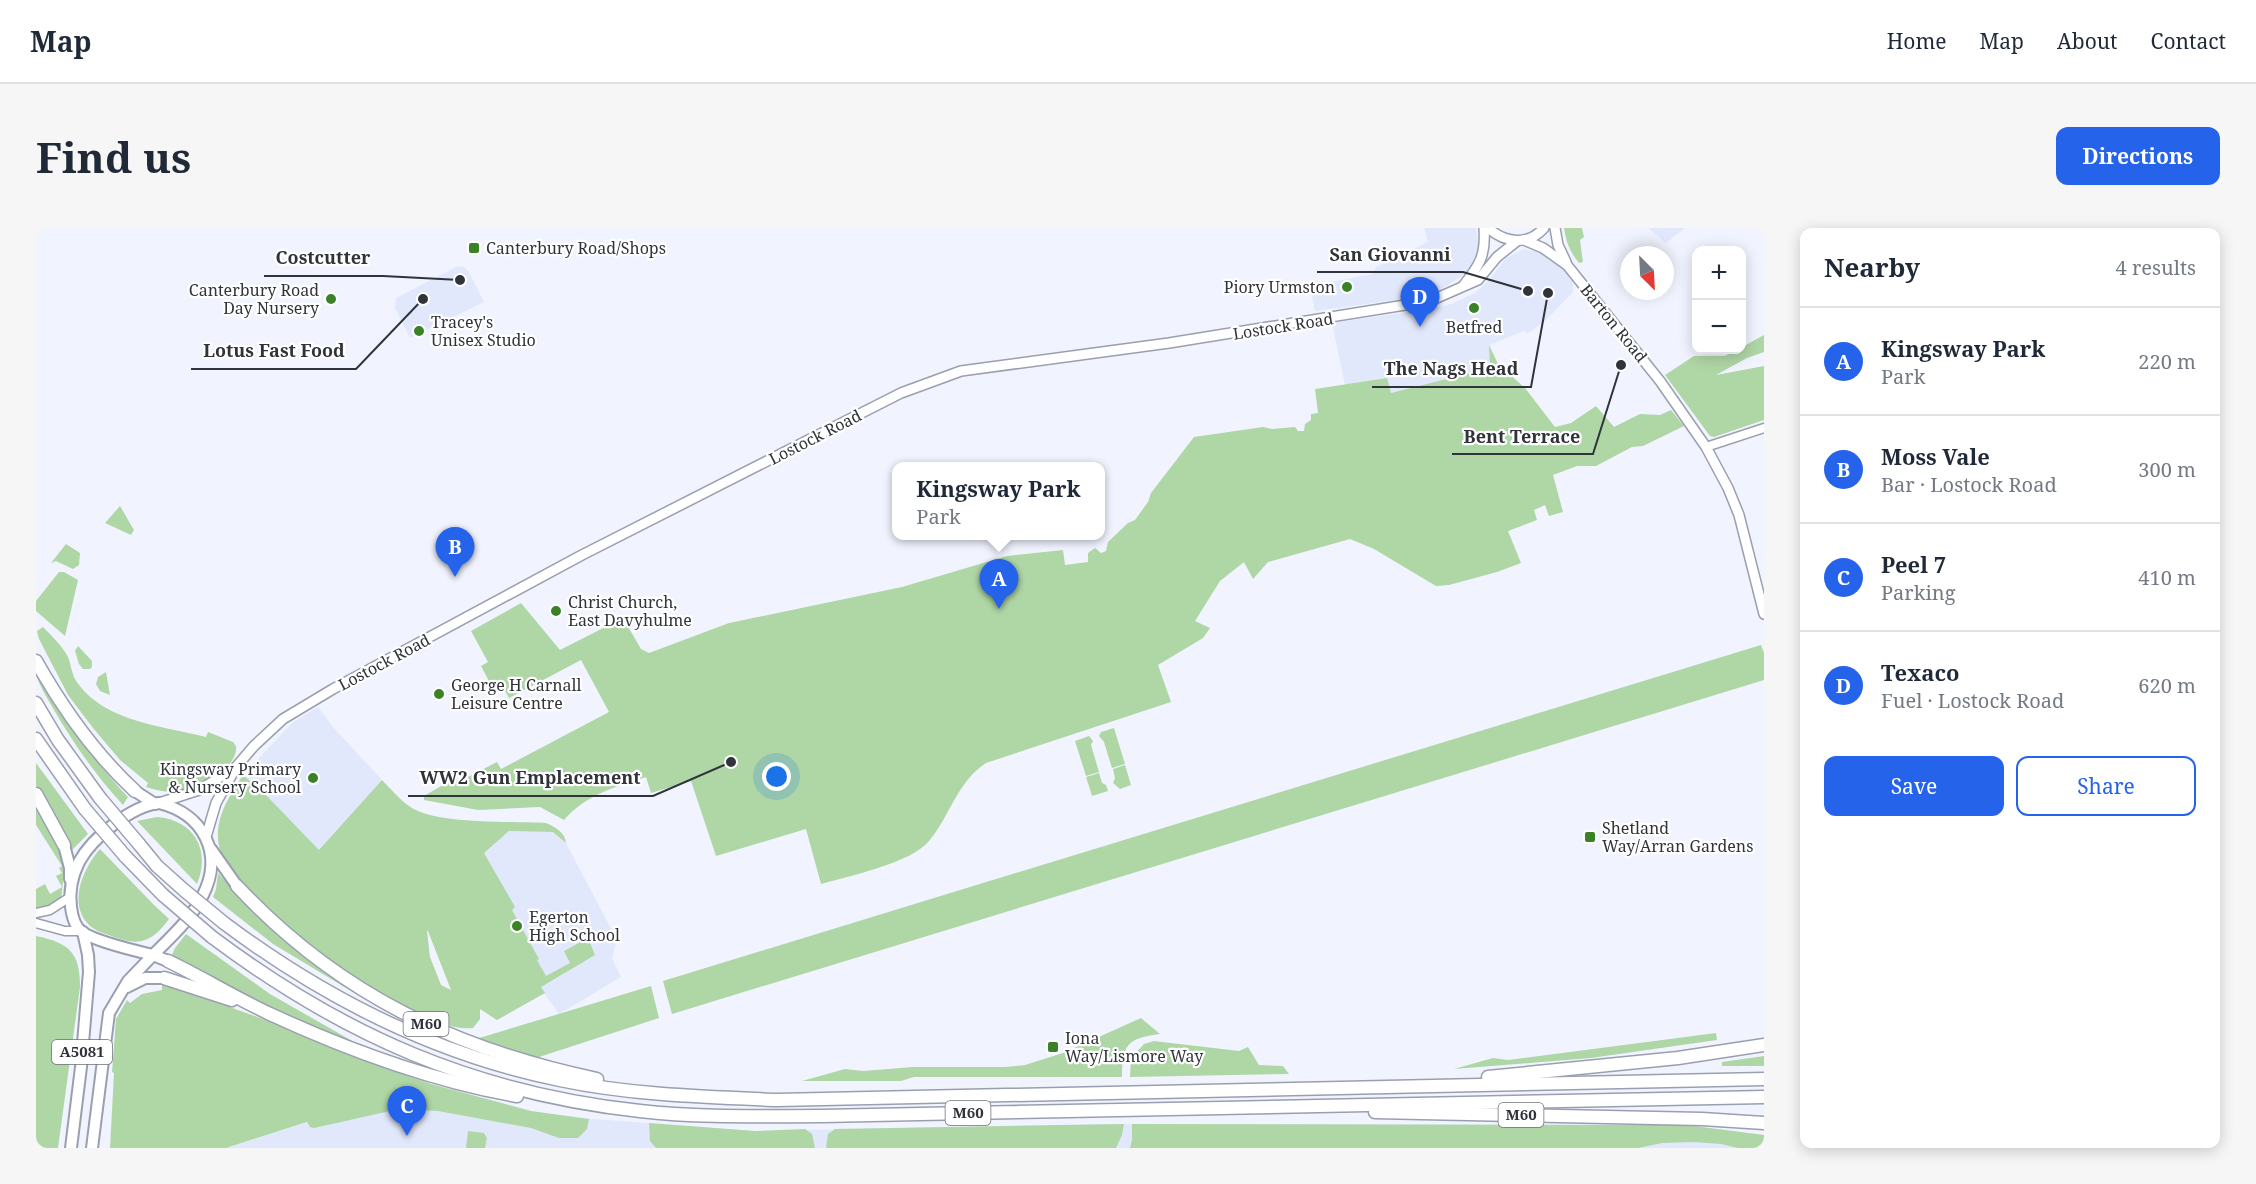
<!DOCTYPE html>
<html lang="en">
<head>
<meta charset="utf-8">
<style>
  :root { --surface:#fff; --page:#f6f6f7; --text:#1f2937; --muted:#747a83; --line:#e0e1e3; --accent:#2563eb }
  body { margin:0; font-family:"Noto Serif",serif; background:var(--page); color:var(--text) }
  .controls { position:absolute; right:18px; top:18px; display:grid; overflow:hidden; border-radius:12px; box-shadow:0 3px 15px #0003 }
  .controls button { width:54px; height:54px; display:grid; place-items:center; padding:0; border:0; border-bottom:2px solid var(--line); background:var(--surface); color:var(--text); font:30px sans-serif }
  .compass { position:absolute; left:1584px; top:18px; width:54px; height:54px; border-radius:50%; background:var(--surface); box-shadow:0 3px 15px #0003; rotate:156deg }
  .you { position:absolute; left:741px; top:549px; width:21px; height:21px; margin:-15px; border:4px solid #fff; border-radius:50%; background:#1a73e8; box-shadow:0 0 0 9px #1a73e833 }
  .badge { display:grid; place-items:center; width:39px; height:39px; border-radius:50%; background:var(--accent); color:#fff; font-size:20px; font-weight:700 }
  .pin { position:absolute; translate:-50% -50px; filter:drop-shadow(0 2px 3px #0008) }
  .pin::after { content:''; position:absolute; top:32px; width:21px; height:18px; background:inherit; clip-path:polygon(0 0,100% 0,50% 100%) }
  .popup { position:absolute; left:856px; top:234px; width:213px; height:78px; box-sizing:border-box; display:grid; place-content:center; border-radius:12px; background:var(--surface); filter:drop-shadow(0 2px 4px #0005); font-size:20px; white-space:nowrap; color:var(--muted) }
  .popup b { font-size:22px; color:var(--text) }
  .popup::after { content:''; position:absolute; left:50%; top:100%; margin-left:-12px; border:12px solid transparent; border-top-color:var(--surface) }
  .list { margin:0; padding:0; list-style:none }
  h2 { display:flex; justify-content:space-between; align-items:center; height:78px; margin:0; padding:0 24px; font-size:26px }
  h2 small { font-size:20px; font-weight:400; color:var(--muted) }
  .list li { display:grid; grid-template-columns:39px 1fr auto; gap:18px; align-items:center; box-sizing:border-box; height:108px; padding:0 24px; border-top:2px solid var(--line) }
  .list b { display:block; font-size:22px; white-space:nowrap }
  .list p { margin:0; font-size:20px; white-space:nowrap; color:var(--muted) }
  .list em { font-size:20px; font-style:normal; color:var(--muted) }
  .actions { display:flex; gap:12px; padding:18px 24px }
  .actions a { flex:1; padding:14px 0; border:2px solid var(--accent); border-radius:12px; text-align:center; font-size:21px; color:var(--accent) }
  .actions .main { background:var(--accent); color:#fff }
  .map { position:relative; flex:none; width:1728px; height:920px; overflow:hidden; border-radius:12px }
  header { display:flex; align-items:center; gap:36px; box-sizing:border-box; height:84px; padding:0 30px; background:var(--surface); border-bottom:2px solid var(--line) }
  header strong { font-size:28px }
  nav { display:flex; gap:33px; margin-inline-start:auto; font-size:21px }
  .intro { display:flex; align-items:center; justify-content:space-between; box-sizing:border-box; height:144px; padding:0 36px }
  h1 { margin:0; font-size:42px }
  .button { padding:15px 27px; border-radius:12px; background:var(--accent); color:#fff; font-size:21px; font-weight:700 }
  main { display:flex; gap:36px; padding:0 36px }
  aside { flex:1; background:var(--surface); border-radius:12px; box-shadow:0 3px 15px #0003 }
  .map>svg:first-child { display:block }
  .built { fill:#e2e8fc }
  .green { fill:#afd6a5; fill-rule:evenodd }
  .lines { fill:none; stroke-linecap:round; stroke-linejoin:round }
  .tertiary-casing { stroke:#9a9faf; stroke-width:11 }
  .secondary-casing { stroke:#9a9faf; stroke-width:12 }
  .trunk-casing { stroke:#9a9faf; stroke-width:14 }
  .motorway-casing { stroke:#9a9faf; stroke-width:15 }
  .tertiary { stroke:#fff; stroke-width:8 }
  .secondary { stroke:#fff; stroke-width:9 }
  .trunk { stroke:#fff; stroke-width:10 }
  .motorway { stroke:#fff; stroke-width:12 }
  .motorway-bridge-casing { stroke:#9a9faf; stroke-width:15; stroke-linecap:butt }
  .motorway-bridge { stroke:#fff; stroke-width:12 }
  .poi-dot { fill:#3b8126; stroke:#fff; stroke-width:2 }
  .labels { text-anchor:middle; stroke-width:4.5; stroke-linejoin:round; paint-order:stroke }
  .shield { fill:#fff; stroke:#6f7075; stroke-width:1.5 }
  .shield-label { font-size:15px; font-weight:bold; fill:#31333a }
  .poi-label { font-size:16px; fill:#31333a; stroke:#fff; text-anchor:start }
  .street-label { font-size:16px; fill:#31333a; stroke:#fff }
  .leader { fill:none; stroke:#31333a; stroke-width:2 }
  .callout-dot { fill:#31333a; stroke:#fff; stroke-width:2 }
  .callout-label { font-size:18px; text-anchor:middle; font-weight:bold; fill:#31333a; stroke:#fff; stroke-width:4.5; stroke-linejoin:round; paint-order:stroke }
</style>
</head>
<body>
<header>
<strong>Map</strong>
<nav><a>Home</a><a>Map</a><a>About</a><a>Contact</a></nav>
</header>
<div class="intro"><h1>Find us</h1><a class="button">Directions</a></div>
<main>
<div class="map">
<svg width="1728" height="920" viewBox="0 0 1728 920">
  <rect width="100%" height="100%" fill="#f1f4ff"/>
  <g class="built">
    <path d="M1388,0H1440L1443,19L1439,33L1433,43L1411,58L1381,69L1279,83L1274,58L1336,46L1340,39L1392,14Z"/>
    <path d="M1612,0H1649L1630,15Z"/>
    <path d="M1488,21L1511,27L1528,40L1537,49V64L1510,92L1491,106L1488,103L1453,117L1454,140L1355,165L1350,150L1309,157L1296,95L1394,81L1415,76L1439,65L1453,52L1470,30Z"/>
    <path d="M422,38L428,39L433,44L448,74L374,110L359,80L360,70Z"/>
    <path d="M282,479L298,500L346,552L283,623L229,566L207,547L257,494Z"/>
    <path d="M473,603L518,604L530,615L581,712L576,730L585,749L523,786L508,765L461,792L416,762L389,696L399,667Z"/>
    <path d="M395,856L495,883L545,890L719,903L1064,896L1650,897L1728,907V920H190Z"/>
  </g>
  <g class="green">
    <path d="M1528,0H1546L1548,9L1544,12L1547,34L1543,35C1534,24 1530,14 1528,0Z"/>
    <path d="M1728,107V124L1711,130L1680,147L1728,138V192L1678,209L1674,208L1629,147L1658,128H1689L1701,122H1706V119Z"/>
    <path d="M1453,117L1462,136L1489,160L1519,199L1535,195L1560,178L1578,199L1604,186L1624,187L1635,182L1648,198L1607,218L1596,219L1560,238H1541L1517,247L1527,284L1513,288L1509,277L1498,282L1501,292L1472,303L1485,335L1461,344L1413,357L1400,358L1338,321L1314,311L1232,334L1217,351L1208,334L1184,353L1159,393L1174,400L1167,410L1122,437L1135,474L950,535C921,554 914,588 893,613C875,635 813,648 785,656L770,601L680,628L655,553L615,565L610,549C580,558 548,568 528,592L504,579L442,582L388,572V568L419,550L422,554L461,534L465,541L573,484L545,432L473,470L463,453L455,457L445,438L452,434L435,403L485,375L524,422L587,390L605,421L613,425L693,395L866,359L971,328L1027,322L1029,337L1052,334V325L1059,320L1065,325L1070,323L1072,314L1092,295L1099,292L1112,274L1115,265L1158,209L1227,199L1236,201L1259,199L1262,203H1268L1269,196L1275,192V186L1282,185L1279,161L1351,150L1355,165L1454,140Z"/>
    <path d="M84,278L98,302L95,307L69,295Z"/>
    <path d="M30,316L44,325L43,337L37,341L20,333L15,335Z"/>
    <path d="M23,344H28L42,352L29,408L0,383V373Z"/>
    <path d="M7,399C16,408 25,417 31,427C36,436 34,446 43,457C71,494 127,498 170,509L172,504L197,514L200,518C203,539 165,560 147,563C134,565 122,563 110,559L112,555L84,532L57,500L32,467L3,411L1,403Z"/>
    <path d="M1725,417L1728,425V452L636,786L627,753Z"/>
    <path d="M42,418L56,433V439L54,441H47L43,436L39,423Z"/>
    <path d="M70,444L74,467L64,463L60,456L62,449Z"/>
    <path d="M0,445C27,490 56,531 92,569L87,577C60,548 38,516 18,482C12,471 3,458 0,445Z"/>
    <path d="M1078,500L1089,536L1076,540L1068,514L1063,508L1065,504Z"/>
    <path d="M1053,508L1057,513L1055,517L1063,544L1050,548L1039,513Z"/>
    <path d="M0,535L52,606L36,622L0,557Z"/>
    <path d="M1089,537L1095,557L1084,561L1077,555L1079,550L1077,541Z"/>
    <path d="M1063,545L1066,555L1070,557L1072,563L1056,568L1050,549Z"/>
    <path d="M207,547L229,566L283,622L346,552C355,561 363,571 373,578C398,597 477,593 510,595C519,599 529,604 530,615L517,604L473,603L448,625L479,679L476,682L503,731L501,732L510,748L534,735L528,723L552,710L559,727L505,759L509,765L461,792L444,781V791L437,800C379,808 201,677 184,622C176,594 192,570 207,547ZM391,703H392L415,762L405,757L394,729Z"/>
    <path d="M0,573L25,620L28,643L25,674L17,678L0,682V661L9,656L14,666L26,659L20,648L26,645L23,640L26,638L0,597Z"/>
    <path d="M121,589C158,592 175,622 161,656L101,593Z"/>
    <path d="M64,621L117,676L133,691C127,699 120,708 109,712C99,716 87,712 78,709C70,706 59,703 53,697C31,675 48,639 64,621Z"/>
    <path d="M182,645C224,694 273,732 325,769L237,716L177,669L180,661Z"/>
    <path d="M150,706L234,766L325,818L257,790L135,729L139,720Z"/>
    <path d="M0,708C33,715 44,724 44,759L22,920H0Z"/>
    <path d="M126,757L138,759L263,804L324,831L395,856L495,883L553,891L551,901L542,910H523L495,900L402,883L363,881L278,900L274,899L271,894L190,920H74L78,845L76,844L80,791L91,772L94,775L106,766L126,762Z"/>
    <path d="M615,758L623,790L500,830L440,811Z"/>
    <path d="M1105,790L1124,806C1091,810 1086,817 1086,849H878L865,853H766L809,841L827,843L877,839H969L989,837L1027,825Z"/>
    <path d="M1680,805L1681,812L1555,830L1418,841L1457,830L1472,832Z"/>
    <path d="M1118,813L1203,823L1212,819L1223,837L1247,838L1253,846L1094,849L1095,830L1108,816Z"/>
    <path d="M1728,828V838H1686V834Z"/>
    <path d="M613,895L719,903L769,901L776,906L779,920H620L614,913Z"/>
    <path d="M1088,896L1086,907L1080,920H790L792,906L799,901Z"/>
    <path d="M1096,896L1650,897L1728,907V920H1702L1685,916L1657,914L1626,915L1602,920H1094L1096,912Z"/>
    <path d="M432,903L448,905L451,910L449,920H430Z"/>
  </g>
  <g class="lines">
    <g class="tertiary-casing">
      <g id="tertiary">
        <path d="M1670,219L1728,200"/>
        <path d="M0,685L14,682L34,669"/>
        <path d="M0,695L29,703H45"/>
      </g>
    </g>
    <g class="secondary-casing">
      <g id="secondary">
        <path d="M1452,0C1469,15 1492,18 1508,0"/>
        <path d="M1519,0L1522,17L1530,34"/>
        <path d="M1488,12L1507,20L1531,37L1624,153L1670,219L1692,260L1703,287L1728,386"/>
        <path d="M1427,58C1444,37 1450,27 1448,0"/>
        <path d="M123,575L163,562L194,543"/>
        <path d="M170,609L180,575L200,539L218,518L247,491L297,461L546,327L865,165L925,143L1133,115L1394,73L1442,52L1461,29L1481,13"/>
      </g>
    </g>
    <g class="trunk-casing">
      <g id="trunk">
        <path d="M99,563L119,576"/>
        <path d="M123,575C167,586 188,625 167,667C156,690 135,709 117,727C100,723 59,713 46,704C39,699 36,687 35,679C33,664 36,648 43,634C56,610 95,578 123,575Z"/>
        <path d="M28,617L34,640V651"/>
        <path d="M175,621L201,658"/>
        <path d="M91,759L109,750H128"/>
        <path d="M35,920L45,839L53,744L52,727L47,704"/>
        <path d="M56,920L73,785L92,753L117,727L132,733"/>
      </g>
    </g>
    <g class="motorway-casing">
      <g id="motorway">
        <path d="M0,433C27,481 59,526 99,563"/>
        <path d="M0,475L22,512L64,570"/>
        <path d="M0,511L49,581"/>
        <path d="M0,566L28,617"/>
        <path d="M103,616L121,638L149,663"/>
        <path d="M89,628L127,667"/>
        <path d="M201,658C301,765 418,821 561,851"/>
        <path d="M188,695C288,770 400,827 524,852C595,867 669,869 741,872L1728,851"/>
        <path d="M176,709C308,808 439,865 604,883C664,890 725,888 786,888L1728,869"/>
        <path d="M132,733C167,750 200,770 234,786C312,822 396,853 481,868"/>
        <path d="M128,750L196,772"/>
        <path d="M1452,849L1642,830L1728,817"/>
        <path d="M1339,884L1666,891L1728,895"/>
      </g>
    </g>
    <use href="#tertiary" class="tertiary"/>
    <use href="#secondary" class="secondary"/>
    <use href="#trunk" class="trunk"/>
    <use href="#motorway" class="motorway"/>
    <g class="motorway-bridge-casing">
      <g id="motorway-bridge">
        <path d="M64,570L103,616"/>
        <path d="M49,581L89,628"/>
        <path d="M149,663L188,695"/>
        <path d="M127,667L176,709"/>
      </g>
    </g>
    <use href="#motorway-bridge" class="motorway-bridge"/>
  </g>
  <g class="poi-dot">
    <rect x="432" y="14" width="12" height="12" rx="3"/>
    <circle cx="1311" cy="59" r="6"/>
    <circle cx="295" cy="71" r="6"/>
    <circle cx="1438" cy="80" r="6"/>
    <circle cx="383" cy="103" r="6"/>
    <circle cx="520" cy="383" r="6"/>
    <circle cx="403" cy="466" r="6"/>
    <circle cx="277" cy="550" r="6"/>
    <rect x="1548" y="603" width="12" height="12" rx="3"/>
    <circle cx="481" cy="698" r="6"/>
    <rect x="1011" y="813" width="12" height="12" rx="3"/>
  </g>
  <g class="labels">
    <g class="shield">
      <rect x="367.5" y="784" width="45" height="24" rx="4.5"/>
      <rect x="16" y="812" width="60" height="24" rx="4.5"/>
      <rect x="909.5" y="873" width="45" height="24" rx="4.5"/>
      <rect x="1462.5" y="875" width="45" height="24" rx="4.5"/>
    </g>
    <g class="shield-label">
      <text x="390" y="801">M60</text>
      <text x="46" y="829">A5081</text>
      <text x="932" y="890">M60</text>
      <text x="1485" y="892">M60</text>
    </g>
    <g class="poi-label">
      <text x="450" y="26">Canterbury Road/Shops</text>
      <text x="1299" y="65" text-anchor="end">Piory Urmston</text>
      <text x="283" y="68" text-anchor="end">Canterbury Road<tspan x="283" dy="18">Day Nursery</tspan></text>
      <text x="395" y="100">Tracey's<tspan x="395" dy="18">Unisex Studio</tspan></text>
      <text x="1438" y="105" text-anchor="middle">Betfred</text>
      <text x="532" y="380">Christ Church,<tspan x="532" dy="18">East Davyhulme</tspan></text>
      <text x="415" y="463">George H Carnall<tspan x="415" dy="18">Leisure Centre</tspan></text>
      <text x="265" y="547" text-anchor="end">Kingsway Primary<tspan x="265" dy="18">&amp; Nursery School</tspan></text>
      <text x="1566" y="606">Shetland<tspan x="1566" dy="18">Way/Arran Gardens</tspan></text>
      <text x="493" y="695">Egerton<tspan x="493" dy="18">High School</tspan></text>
      <text x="1029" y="816">Iona<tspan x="1029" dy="18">Way/Lismore Way</tspan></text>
    </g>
    <g class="street-label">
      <text transform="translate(1578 95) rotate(51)" y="6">Barton Road</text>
      <text transform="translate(1247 98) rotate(-9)" y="6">Lostock Road</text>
      <text transform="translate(779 209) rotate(-27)" y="6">Lostock Road</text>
      <text transform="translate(348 434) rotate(-28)" y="6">Lostock Road</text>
    </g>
  </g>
  <path class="leader" d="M1492 63L1427 44H1281M424 52L347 48H228M387 71L320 141H155M1512 65L1495 159H1336M1585 137L1557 226H1416M695 534L617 568H372"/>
  <g class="callout-dot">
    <circle cx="1492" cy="63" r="6"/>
    <circle cx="424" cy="52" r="6"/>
    <circle cx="387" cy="71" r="6"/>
    <circle cx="1512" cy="65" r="6"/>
    <circle cx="1585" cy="137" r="6"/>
    <circle cx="695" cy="534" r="6"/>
  </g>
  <g class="callout-label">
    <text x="1354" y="33">San Giovanni</text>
    <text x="287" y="36">Costcutter</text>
    <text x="238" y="129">Lotus Fast Food</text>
    <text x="1415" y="147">The Nags Head</text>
    <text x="1486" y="215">Bent Terrace</text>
    <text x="494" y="556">WW2 Gun Emplacement</text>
  </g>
</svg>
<div class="controls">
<button>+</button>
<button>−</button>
</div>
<svg class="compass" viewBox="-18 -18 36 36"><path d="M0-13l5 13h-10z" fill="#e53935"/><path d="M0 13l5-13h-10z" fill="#747a83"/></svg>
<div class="you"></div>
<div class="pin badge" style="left:963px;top:381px">A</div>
<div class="popup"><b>Kingsway Park</b>Park</div>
<div class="pin badge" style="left:419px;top:349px">B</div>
<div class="pin badge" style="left:371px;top:908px">C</div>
<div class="pin badge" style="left:1384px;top:99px">D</div>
</div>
<aside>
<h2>Nearby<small>4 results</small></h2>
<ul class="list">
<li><span class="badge">A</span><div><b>Kingsway Park</b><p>Park</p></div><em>220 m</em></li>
<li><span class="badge">B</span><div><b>Moss Vale</b><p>Bar · Lostock Road</p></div><em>300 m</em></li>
<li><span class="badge">C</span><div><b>Peel 7</b><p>Parking</p></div><em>410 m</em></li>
<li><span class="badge">D</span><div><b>Texaco</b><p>Fuel · Lostock Road</p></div><em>620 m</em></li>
</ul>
<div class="actions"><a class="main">Save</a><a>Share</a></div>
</aside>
</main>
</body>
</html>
